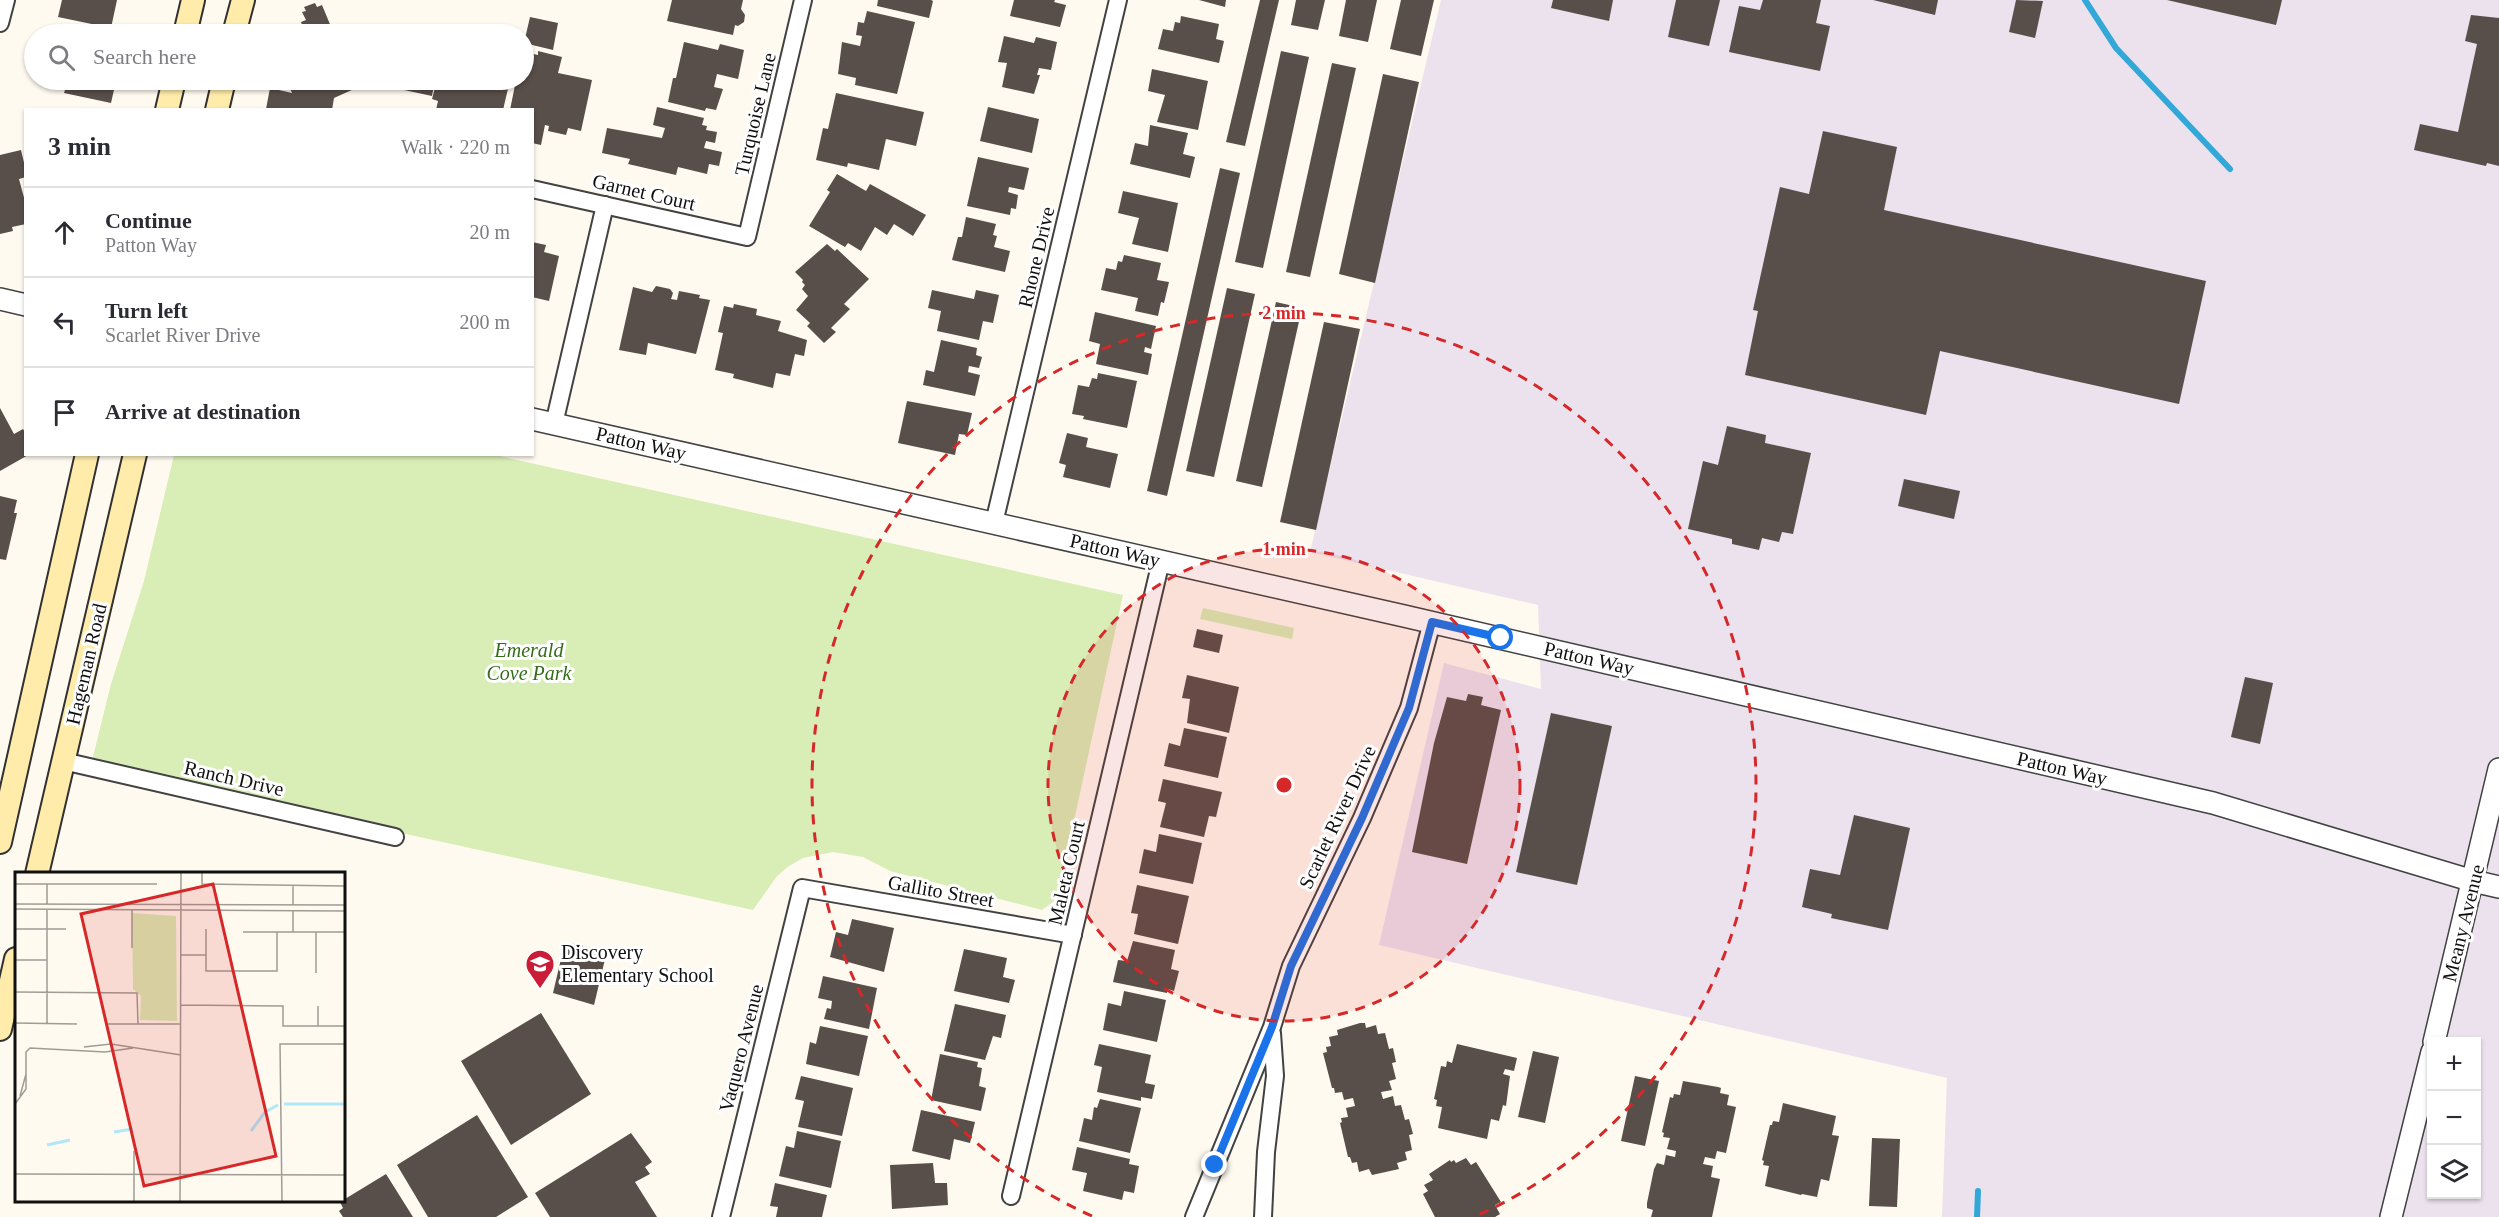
<!DOCTYPE html>
<html lang="en">
<head>
<meta charset="utf-8">
<style>
  :root { --surface:#fff; --page:#f2f2f3; --text:#2b2b33; --muted:#7c7c81; --line:#e1e1e2 }
  body { margin:0; font-family:Georgia,serif; background:var(--page); color:var(--text) }
  .controls { position:absolute; right:18px; bottom:18px; display:grid; overflow:hidden; border-radius:0px; box-shadow:0 2px 4px #0004 }
  .controls button { width:54px; height:54px; display:grid; place-items:center; padding:0; border:0; border-bottom:2px solid var(--line); background:var(--surface); color:var(--text); font:30px sans-serif }
  .stop { position:absolute; width:18px; height:18px; margin:-14px; border:4px solid #1a73e8; border-radius:50%; background:#fff }
  .stop.end { background:#1a73e8; border-color:#fff; box-shadow:0 2px 6px #0008 }
  .list { margin:0; padding:0; list-style:none }
  h2 { display:flex; justify-content:space-between; align-items:center; height:78px; margin:0; padding:0 24px; font-size:26px }
  h2 small { font-size:20px; font-weight:400; color:var(--muted) }
  .list li { display:grid; grid-template-columns:39px 1fr auto; gap:18px; align-items:center; box-sizing:border-box; height:90px; padding:0 24px; border-top:2px solid var(--line) }
  .list b { display:block; font-size:22px; white-space:nowrap }
  .list p { margin:0; font-size:20px; white-space:nowrap; color:var(--muted) }
  .list em { font-size:20px; font-style:normal; color:var(--muted) }
  .icon { flex:none; width:33px; height:33px; fill:none; stroke:currentColor; stroke-width:2; stroke-linecap:round; stroke-linejoin:round }
  .map { position:relative; flex:none; width:2499px; height:1217px; overflow:hidden }
  .search { position:absolute; background:var(--surface); box-shadow:0 2px 4px #0004; left:24px; top:24px; width:510px; height:66px; display:flex; align-items:center; gap:15px; box-sizing:border-box; padding:0 21px; border-radius:33px; color:var(--muted); font-size:22px }
  .panel { position:absolute; background:var(--surface); box-shadow:0 2px 4px #0004; left:24px; top:108px; width:510px; height:348px; border-radius:0px }
  .map>svg:first-child { display:block }
  .industrial { fill:#ebe2ee; fill-rule:evenodd }
  .green { fill:#d9edb6 }
  .lines { fill:none; stroke-linecap:round; stroke-linejoin:round }
  .stream { stroke:#31a8d8; stroke-width:6 }
  .building { fill:#584e4a }
  .minor-casing { stroke:#424242; stroke-width:20 }
  .tertiary-casing { stroke:#424242; stroke-width:24 }
  .secondary-casing { stroke:#313131; stroke-width:26 }
  .minor { stroke:#fff; stroke-width:16 }
  .tertiary { stroke:#fff; stroke-width:21 }
  .secondary { stroke:#ffecab; stroke-width:22 }
  .route { stroke:#1a73e8; stroke-width:8 }
  .ring { fill:none; stroke:#d62828; stroke-width:3; stroke-dasharray:10 8 }
  .labels { text-anchor:middle; stroke-width:6; stroke-linejoin:round; paint-order:stroke }
  .street-label { font-size:20px; fill:#0f0f0f; stroke:#fff }
  .park-label { font-size:20px; font-style:italic; fill:#346c19; stroke:#fff }
  .poi-label { font-size:20px; fill:#0f0f0f; stroke:#fff; text-anchor:start }
  .inset-river { fill:none; stroke:#b0e7fb; stroke-width:3 }
  .inset-road { fill:none; stroke:#9f9c96; stroke-width:1.5 }
  .view { fill:#d62828; fill-opacity:0.15; stroke:#d62828; stroke-width:3 }
  .inset-edge { fill:none; stroke:#0f0f0f; stroke-width:3 }
  .centre { fill:#d62828; stroke:#fff; stroke-width:3 }
  .ring-label { font-size:18px; text-anchor:middle; font-weight:bold; fill:#d62828; stroke:#fff; stroke-width:6; stroke-linejoin:round; paint-order:stroke }
</style>
</head>
<body>
<div class="map">
<svg width="2499" height="1217" viewBox="0 0 2499 1217">
  <rect width="100%" height="100%" fill="#fffaf0"/>
  <path class="industrial" d="M1441,0H2499V1217H1942L1947,1078L1379,945L1444,663L1541,689L1538,605L1310,552ZM2432,1042H2476V1194H2432Z"/>
  <g class="green">
    <path d="M174,455H495L1123,595L1057,899L1042,910L890,871L863,857L833,852L803,858L789,866L777,876L753,910L91,765L111,684L144,581Z"/>
    <path d="M1203,608L1294,628L1292,639L1200,619Z"/>
  </g>
  <g class="lines">
    <g class="stream">
      <path d="M2085,0L2116,48L2230,169"/>
      <path d="M1977,1217L1978,1191"/>
    </g>
  </g>
  <g class="building">
    <path d="M62,0H117L111,28L58,17Z"/>
    <path d="M672,0H743L741,9L745,15L744,22L738,26L735,25L733,35L667,21Z"/>
    <path d="M878,0H931L933,1L929,18L877,6Z"/>
    <path d="M1014,0H1055L1054,2L1066,5L1060,27L1010,16Z"/>
    <path d="M1199,0H1226L1225,7Z"/>
    <path d="M1260,0H1279L1245,146L1226,142Z"/>
    <path d="M1296,0H1325L1318,30L1291,25Z"/>
    <path d="M1346,0H1377L1368,42L1339,36Z"/>
    <path d="M1401,0H1434L1421,56L1390,49Z"/>
    <path d="M1553,0H1613L1609,21L1551,8Z"/>
    <path d="M1676,0H1720L1709,46L1668,37Z"/>
    <path d="M1763,0H1821L1816,23L1830,26L1820,71L1729,52L1739,6L1760,10Z"/>
    <path d="M1873,0H1938L1935,15Z"/>
    <path d="M2016,0L2043,1L2035,38L2009,32Z"/>
    <path d="M2167,0H2282L2276,25Z"/>
    <path d="M315,3L317,7L322,5L334,34H305L301,22L306,20L302,12L306,11L304,7Z"/>
    <path d="M867,11L915,22L897,94L855,85L856,78L838,74L842,42L860,46L862,36L856,35L858,22L864,23Z"/>
    <path d="M2471,15L2499,18V166L2487,163L2486,166L2414,150L2420,124L2458,132L2477,44L2465,41Z"/>
    <path d="M1181,16L1219,24L1216,39L1224,41L1219,63L1158,49L1163,29L1173,31L1175,22L1180,23Z"/>
    <path d="M530,17L558,23L553,50L524,43Z"/>
    <path d="M1004,36L1034,43L1036,37L1057,42L1051,70L1039,68L1037,75H1040L1034,94L1002,87L1007,63L998,62Z"/>
    <path d="M684,42L718,50L720,44L744,50L738,79L717,74L714,87L723,89L716,110L706,108L705,111L668,102L673,78H676Z"/>
    <path d="M538,51L562,57L558,73L592,80L581,131L568,128L566,135L548,131L549,126L545,125L541,145L532,143V110H510L516,80H524V52L538,55Z"/>
    <path d="M1281,51L1309,57L1263,268L1235,262Z"/>
    <path d="M1332,63L1356,68L1310,277L1286,272Z"/>
    <path d="M1152,69L1208,81L1198,130L1157,122L1165,95L1148,91Z"/>
    <path d="M1383,74L1419,82L1375,283L1339,274Z"/>
    <path d="M68,80L116,81L111,103L64,93Z"/>
    <path d="M286,80H352L354,86V89L334,98L332,110L266,109L270,88L292,93Z"/>
    <path d="M382,80H435L432,96L390,87L391,82Z"/>
    <path d="M437,80H510L503,110H436L438,101L432,99Z"/>
    <path d="M836,93L924,112L916,146L886,139L879,170L848,163L847,167L816,160L823,128L828,129Z"/>
    <path d="M657,107L704,118L702,125L707,126L706,130L717,132L715,143L706,141L704,148L722,152L719,166L709,164L707,174L678,167L676,175L628,164L630,159L602,153L607,128L662,138L665,128L653,125Z"/>
    <path d="M988,107L1039,119L1032,153L980,141Z"/>
    <path d="M1150,125L1188,133L1183,154L1195,157L1190,178L1130,164L1135,143L1148,146Z"/>
    <path d="M1823,131L1897,147L1884,210L2206,281L2179,404L1940,351L1926,415L1745,375L1758,311L1753,310L1780,187L1809,194Z"/>
    <path d="M21,150L26,171V177L19,179L26,205V224L12,227L13,231L0,234V155Z"/>
    <path d="M978,157L1029,168L1024,190L1009,187L1008,192L1018,195L1016,209L1011,208L1010,215L967,206Z"/>
    <path d="M1220,168L1240,173L1167,496L1147,491Z"/>
    <path d="M837,174L866,191L870,184L926,215L913,236L894,224L887,235L875,227L861,251L848,243L845,247L809,226L830,192L827,190Z"/>
    <path d="M1123,191L1178,203L1168,252L1132,244L1139,218L1118,213Z"/>
    <path d="M966,217L996,224L993,235L997,236L994,247L1010,251L1005,272L952,260L958,237H962Z"/>
    <path d="M532,242L546,245L544,252L559,256L549,301L532,297Z"/>
    <path d="M827,244L835,251L837,249L869,279L844,304L850,309L831,328L836,332L824,343L807,326L810,323L796,310L808,296L802,289L805,285L802,282L803,280L795,272Z"/>
    <path d="M1124,255L1161,263L1157,280L1169,282L1164,303L1161,302L1158,316L1135,311L1138,298L1101,290L1106,268L1116,270L1118,261L1122,262Z"/>
    <path d="M656,286L670,289L673,293L671,299L677,300L679,291L700,295L699,298L710,300L696,354L648,343L646,355L619,350L633,287L652,292Z"/>
    <path d="M1227,288L1255,294L1214,477L1186,471Z"/>
    <path d="M932,290L974,299L976,290L999,295L993,323L983,321L979,340L937,331L941,311L928,308Z"/>
    <path d="M1276,302L1302,308L1262,487L1236,481Z"/>
    <path d="M734,304L757,309L756,315L781,321L778,331L807,340L804,356L795,354L790,376L776,373L773,388L733,378L734,374L715,370L723,333L718,332L724,306L733,308Z"/>
    <path d="M1095,312L1156,326L1151,349L1145,347L1144,352L1152,354L1148,375L1096,364L1100,344L1089,341Z"/>
    <path d="M1324,322L1360,329L1316,530L1280,522Z"/>
    <path d="M941,340L977,348L976,355L982,357L979,368L969,366L968,372L980,375L975,396L923,385L926,370L934,372Z"/>
    <path d="M1098,373L1137,381L1127,428L1083,419L1084,416L1072,414L1078,385L1089,387L1092,378L1097,379Z"/>
    <path d="M907,401L972,413L967,435L959,434L955,455L898,443Z"/>
    <path d="M0,408L14,434L23,429L26,434V454H30L0,471Z"/>
    <path d="M1727,426L1766,435L1765,443L1811,453L1793,534L1782,532L1779,542L1762,538L1759,550L1732,544V539L1688,529L1703,461L1718,465Z"/>
    <path d="M1067,433L1088,438L1086,447L1118,454L1110,488L1063,477L1066,465L1059,463Z"/>
    <path d="M1904,479L1960,491L1954,519L1898,506Z"/>
    <path d="M0,496L17,500L14,513H17L6,560L0,559Z"/>
    <path d="M1197,629L1223,635L1219,653L1193,647Z"/>
    <path d="M1187,675L1239,687L1229,733L1187,723L1190,699L1182,698Z"/>
    <path d="M2245,677L2273,683L2260,744L2231,737Z"/>
    <path d="M1468,694L1483,697L1481,705L1501,710L1467,864L1412,852L1434,743L1447,697L1466,701Z"/>
    <path d="M1551,713L1612,726L1577,885L1516,872Z"/>
    <path d="M1184,728L1227,737L1218,778L1164,766L1169,743L1180,746Z"/>
    <path d="M1163,779L1222,792L1216,817L1209,816L1204,837L1160,827L1166,803L1158,801Z"/>
    <path d="M1854,815L1910,828L1888,930L1831,918L1832,914L1802,907L1810,869L1840,875Z"/>
    <path d="M1159,834L1202,843L1193,884L1139,873L1144,849L1156,852Z"/>
    <path d="M1137,885L1189,896L1178,944L1134,934L1138,914L1131,913Z"/>
    <path d="M852,919L894,928L884,972L830,957L836,932L848,935Z"/>
    <path d="M1133,941L1175,950L1171,969L1179,971L1174,991L1168,989L1167,993L1113,982L1118,960L1127,961Z"/>
    <path d="M565,942L607,951L594,1005L553,993Z"/>
    <path d="M964,949L1007,958L1003,977L1015,980L1009,1003L954,991Z"/>
    <path d="M823,976L877,988L869,1029L824,1019L827,1008L831,1009L832,1001L818,998Z"/>
    <path d="M1124,991L1166,1000L1157,1042L1103,1030L1108,1003L1121,1006Z"/>
    <path d="M955,1004L1006,1015L1001,1038L993,1036L985,1060L944,1051Z"/>
    <path d="M541,1013L591,1094L511,1145L461,1061Z"/>
    <path d="M1360,1023H1365L1366,1028L1376,1025L1378,1034L1385,1033L1389,1049L1393,1048L1396,1062L1392,1063L1396,1079L1389,1081L1392,1090L1381,1092L1383,1099L1393,1096L1395,1106L1401,1105L1405,1120L1409,1119L1413,1134L1409,1135L1412,1150L1405,1152L1407,1160L1397,1163L1399,1169L1372,1175L1369,1169L1359,1172L1357,1162L1352,1163L1350,1157H1348L1340,1123L1342,1122L1341,1118L1348,1117L1346,1108L1355,1106L1353,1098L1344,1100L1342,1092L1335,1093L1334,1088H1332L1323,1053L1327,1052L1326,1047L1331,1046L1329,1037L1338,1035L1337,1030Z"/>
    <path d="M820,1026L868,1036L859,1076L806,1064L810,1042L816,1044Z"/>
    <path d="M1099,1044L1151,1055L1145,1083L1155,1085L1152,1099L1141,1097V1101L1097,1092L1102,1067L1094,1065Z"/>
    <path d="M1457,1044L1517,1058L1514,1071L1505,1069L1503,1074L1510,1076L1506,1106L1503,1105L1499,1121L1491,1119L1487,1139L1438,1128L1442,1107L1436,1106L1437,1100L1434,1099L1441,1066L1446,1067L1447,1061L1452,1063Z"/>
    <path d="M1533,1051L1559,1057L1545,1123L1518,1117Z"/>
    <path d="M940,1054L978,1062L977,1067L982,1068L979,1086L986,1088L981,1111L931,1100Z"/>
    <path d="M801,1076L853,1088L842,1136L798,1127L804,1101L795,1099Z"/>
    <path d="M1635,1076L1659,1081L1645,1146L1621,1141Z"/>
    <path d="M1683,1081L1718,1087L1721,1088L1720,1093L1729,1095L1727,1105L1736,1107L1726,1153L1717,1151L1715,1159L1705,1157L1703,1164L1713,1166L1711,1177L1720,1179L1712,1217H1651L1653,1210L1647,1208V1203L1654,1169L1657,1163L1664,1165L1666,1155L1675,1157L1676,1151L1667,1149L1670,1138L1663,1137L1664,1133L1662,1132L1670,1097L1673,1098L1674,1094L1680,1095Z"/>
    <path d="M1100,1099L1141,1108L1130,1153L1079,1141L1084,1118L1092,1120L1094,1107L1097,1108Z"/>
    <path d="M1783,1103L1836,1116L1832,1135L1839,1136L1829,1181L1821,1179L1817,1197L1802,1194L1801,1195L1765,1186L1769,1166L1763,1165L1764,1161L1762,1160L1770,1125H1772L1773,1121L1779,1122Z"/>
    <path d="M921,1110L975,1122L970,1143L954,1139L950,1160L912,1151Z"/>
    <path d="M477,1115L528,1197L496,1217H428L397,1165Z"/>
    <path d="M797,1131L841,1141L831,1188L779,1176L786,1146L794,1148Z"/>
    <path d="M631,1133L652,1162L645,1167L650,1174L635,1182L657,1217H550L535,1193Z"/>
    <path d="M1872,1138L1900,1139L1897,1207L1869,1206Z"/>
    <path d="M1077,1147L1130,1159L1129,1164L1139,1166L1134,1193L1124,1191L1122,1200L1083,1191L1087,1173L1072,1170Z"/>
    <path d="M1466,1158L1471,1165L1476,1162L1501,1202L1495,1205L1500,1214L1495,1217H1435L1423,1194L1428,1191L1424,1185L1433,1180L1429,1174L1450,1160L1451,1162L1454,1160L1456,1163Z"/>
    <path d="M933,1163L935,1183H947L948,1205L892,1209L890,1165Z"/>
    <path d="M386,1174L413,1217H343L339,1211L343,1208L340,1202Z"/>
    <path d="M775,1183L827,1195L822,1217H776L778,1207L770,1206Z"/>
  </g>
  <g class="lines">
    <g class="minor-casing">
      <g id="minor">
        <path d="M0,23L6,0"/>
        <path d="M532,189L747,237L803,0"/>
        <path d="M554,424L605,205"/>
        <path d="M994,523L1118,0"/>
        <path d="M63,761L395,837"/>
        <path d="M1011,1196L1161,561"/>
        <path d="M721,1217L802,888L1073,935"/>
        <path d="M1194,1217L1272,1027L1291,966L1362,818L1409,708L1432,622"/>
        <path d="M1263,1217L1266,1152L1275,1076L1272,1033"/>
      </g>
    </g>
    <g class="tertiary-casing">
      <g id="tertiary">
        <path d="M0,299L26,305"/>
        <path d="M532,419L1404,616L2213,803L2473,881L2499,887"/>
        <path d="M2434,1042L2499,769"/>
        <path d="M2391,1217L2432,1052"/>
      </g>
    </g>
    <g class="secondary-casing">
      <g id="secondary">
        <path d="M185,34L193,0"/>
        <path d="M234,34L243,0"/>
        <path d="M167,110L174,80"/>
        <path d="M217,110L224,80"/>
        <path d="M0,842L87,454"/>
        <path d="M37,874L135,454"/>
        <path d="M0,1029L16,959"/>
      </g>
    </g>
    <use href="#minor" class="minor"/>
    <use href="#tertiary" class="tertiary"/>
    <use href="#secondary" class="secondary"/>
  </g>
  <g class="lines">
    <path class="route" d="M1215,1165L1272,1027L1291,966L1362,818L1409,708L1432,622L1501,638"/>
  </g>
  <circle cx="1284" cy="785" r="236" fill="#d62828" fill-opacity=".12"/>
  <g class="ring">
    <circle cx="1284" cy="785" r="236"/>
    <path d="M1092 1216A472 472 0 1 1 1476 1216"/>
  </g>
  <defs>
    <g id="school-pin" transform="scale(1.5)"><path d="M0 17L-7.5 6A9.5 9.5 0 1 1 7.5 6Z" fill="#ca1b37" stroke="#fff"/><path d="M0-5L7-2L0 1L-7-2ZM-4 1L0 2.5L4 1V4Q0 6-4 4Z" fill="#fff"/></g>
  </defs>
  <g fill-rule="evenodd">
    <use href="#school-pin" x="540" y="964"/>
  </g>
  <g class="labels">
    <g class="street-label">
      <text transform="translate(755 114) rotate(-77)" y="7">Turquoise Lane</text>
      <text transform="translate(644 192) rotate(13)" y="7">Garnet Court</text>
      <text transform="translate(1036 257) rotate(-77)" y="7">Rhone Drive</text>
      <text transform="translate(641 443) rotate(13)" y="7">Patton Way</text>
      <text transform="translate(1115 550) rotate(13)" y="7">Patton Way</text>
      <text transform="translate(1589 658) rotate(13)" y="7">Patton Way</text>
      <text transform="translate(86 664) rotate(-77)" y="7">Hageman Road</text>
      <text transform="translate(2062 768) rotate(13)" y="7">Patton Way</text>
      <text transform="translate(234 778) rotate(13)" y="7">Ranch Drive</text>
      <text transform="translate(1337 817) rotate(-65)" y="7">Scarlet River Drive</text>
      <text transform="translate(1066 873) rotate(-77)" y="7">Maleta Court</text>
      <text transform="translate(941 891) rotate(10)" y="7">Gallito Street</text>
      <text transform="translate(2463 923) rotate(-76)" y="7">Meany Avenue</text>
      <text transform="translate(741 1048) rotate(-76)" y="7">Vaquero Avenue</text>
    </g>
    <g class="park-label">
      <text x="529" y="657">Emerald<tspan x="529" dy="23">Cove Park</tspan></text>
    </g>
    <g class="poi-label">
      <text x="561" y="959">Discovery<tspan x="561" dy="23">Elementary School</tspan></text>
    </g>
  </g>
  <g transform="translate(15 872)">
    <rect width="330" height="330" fill="#fffaf0"/>
    <path d="M117,41L161,44L162,149L125,148L126,124L118,117Z" fill="#d9edb6"/>
    <path class="inset-river" d="M269,232H330M236,259L250,240L263,233M99,260L118,257M32,273L55,268"/>
    <path class="inset-road" d="M187,1V12L330,14M0,12H142M32,12V32M0,32L330,33M278,33V14M0,37L330,39M117,38V76M0,57H51M191,57V99H262V60M228,60H330M278,60V38M166,83H191M0,88H32M301,101V60M0,120L122,121L123,152M166,133L268,134V154H330M0,151L62,152M32,152V37M93,152H166M303,154V134M69,175L96,172L166,183M5,224L11,202M0,232L11,217V180L15,176L90,180L118,176M0,302L330,303M119,329V279M165,329L166,1M267,329L265,172H330"/>
    <path class="view" d="M198,12L261,284L129,314L66,42Z"/>
    <rect width="330" height="330" class="inset-edge"/>
  </g>
  <circle cx="1284" cy="785" r="9" class="centre"/>
  <g class="ring-label">
    <text x="1284" y="319">2 min</text>
    <text x="1284" y="555">1 min</text>
  </g>
</svg>
<div class="controls">
<button>+</button>
<button>−</button>
<button><svg class="icon" aria-label="layers" viewBox="0 0 24 24"><path d="M12 4l9 5-9 5-9-5zM3 14l9 5 9-5"/></svg></button>
</div>
<div class="stop" style="left:1501px;top:638px"></div>
<div class="stop end" style="left:1215px;top:1165px"></div>
<div class="search"><svg class="icon" aria-label="search" viewBox="0 0 24 24"><circle cx="10" cy="10" r="6"/><path d="M15 15l6 6"/></svg>Search here</div>
<section class="panel">
<h2>3 min<small>Walk · 220 m</small></h2>
<ul class="list">
<li><svg class="icon" aria-label="ahead" viewBox="0 0 24 24"><path d="M12 20V5M6 11l6-6 6 6"/></svg><div><b>Continue</b><p>Patton Way</p></div><em>20 m</em></li>
<li><svg class="icon" aria-label="left" viewBox="0 0 24 24"><path d="M17 20v-9H6M10 6l-5 5 5 5"/></svg><div><b>Turn left</b><p>Scarlet River Drive</p></div><em>200 m</em></li>
<li><svg class="icon" aria-label="arrive" viewBox="0 0 24 24"><path d="M6 21V4h12l-3 4 3 4H6"/></svg><div><b>Arrive at destination</b></div></li>
</ul>
</section>
</div>
</body>
</html>
